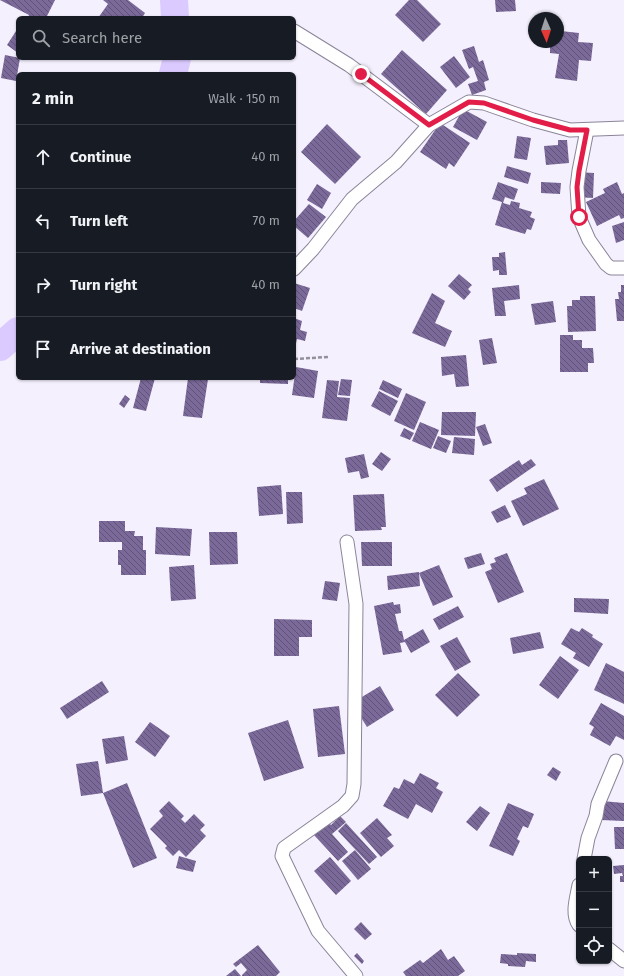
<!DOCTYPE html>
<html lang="en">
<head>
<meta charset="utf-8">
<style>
  :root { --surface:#171b24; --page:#20242c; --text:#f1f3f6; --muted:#9ea1a6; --line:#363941 }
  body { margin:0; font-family:"Fira Sans",sans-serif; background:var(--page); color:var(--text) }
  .controls { position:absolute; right:12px; bottom:12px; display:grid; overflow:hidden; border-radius:6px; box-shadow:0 1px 3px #0004 }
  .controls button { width:36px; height:36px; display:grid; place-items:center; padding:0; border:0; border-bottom:1px solid var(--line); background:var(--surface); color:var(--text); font:20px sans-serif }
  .compass { position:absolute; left:528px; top:12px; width:36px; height:36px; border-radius:50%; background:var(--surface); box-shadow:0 1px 3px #0004; rotate:177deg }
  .stop { position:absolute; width:12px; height:12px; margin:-9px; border:3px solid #e11d48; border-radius:50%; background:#fff }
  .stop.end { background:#e11d48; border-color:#fff; box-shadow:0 1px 4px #0008 }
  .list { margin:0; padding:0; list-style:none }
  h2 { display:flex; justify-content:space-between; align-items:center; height:52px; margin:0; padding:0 16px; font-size:17px }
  h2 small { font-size:13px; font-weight:400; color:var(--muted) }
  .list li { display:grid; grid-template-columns:26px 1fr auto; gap:12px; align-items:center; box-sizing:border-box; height:64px; padding:0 16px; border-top:1px solid var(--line) }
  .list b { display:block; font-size:15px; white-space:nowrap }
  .list em { font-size:13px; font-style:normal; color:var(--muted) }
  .icon { flex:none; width:22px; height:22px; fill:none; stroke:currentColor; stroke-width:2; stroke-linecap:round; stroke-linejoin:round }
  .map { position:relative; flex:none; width:624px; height:976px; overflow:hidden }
  .search { position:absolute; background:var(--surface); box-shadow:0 1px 3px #0004; left:16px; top:16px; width:280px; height:44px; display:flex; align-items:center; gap:10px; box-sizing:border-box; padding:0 14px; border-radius:6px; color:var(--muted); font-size:15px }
  .panel { position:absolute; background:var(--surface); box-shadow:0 1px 3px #0004; left:16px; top:72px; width:280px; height:308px; border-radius:6px }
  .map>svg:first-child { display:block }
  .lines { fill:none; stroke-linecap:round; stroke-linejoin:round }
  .river { stroke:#dbcaff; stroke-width:28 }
  .building { fill:url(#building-back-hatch) }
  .minor-casing { stroke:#8b8499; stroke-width:15 }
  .path { stroke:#93909b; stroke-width:2.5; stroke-dasharray:4 2; stroke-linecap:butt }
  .minor { stroke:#fff; stroke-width:13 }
  .route { stroke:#e11d48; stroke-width:5 }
</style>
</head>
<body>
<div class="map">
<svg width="624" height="976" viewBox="0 0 624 976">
  <defs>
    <pattern id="building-back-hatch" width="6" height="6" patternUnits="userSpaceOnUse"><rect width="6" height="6" fill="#7a6999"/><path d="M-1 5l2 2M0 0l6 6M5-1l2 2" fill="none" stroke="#605378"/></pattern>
  </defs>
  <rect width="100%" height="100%" fill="#f4f0fd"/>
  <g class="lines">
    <g class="river">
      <path d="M174,0L175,18"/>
      <path d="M173,74L177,58"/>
      <path d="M0,347L18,331"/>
    </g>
  </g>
  <g class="building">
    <path d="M0,0H55L46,18H28L29,15Z"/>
    <path d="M103,0H128L145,13L142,18H98L108,4Z"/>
    <path d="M409,0H417L441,24L423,42L395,15Z"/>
    <path d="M495,0H515L516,11L496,12Z"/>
    <path d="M16,31L18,33V53L7,45Z"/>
    <path d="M561,31L579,33L578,42L593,43L591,61L579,60L577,81L555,78L559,54L550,53V42H558V40H559Z"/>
    <path d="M474,46L479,62L483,60L489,80L484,82L486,90L472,95L468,84L478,81L473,67L469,69L462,50Z"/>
    <path d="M402,50L447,90L426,114L381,74Z"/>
    <path d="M5,55L20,58L16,81L1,78Z"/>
    <path d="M454,56L470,77L456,88L440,67Z"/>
    <path d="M463,109L487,122L477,140L453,127Z"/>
    <path d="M440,123L470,143L454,167L449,163L446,169L420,152Z"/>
    <path d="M327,124L361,157L335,184L301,152Z"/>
    <path d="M517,136L531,138L527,160L514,158Z"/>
    <path d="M558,140H567L569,163L546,165L544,146L558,145Z"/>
    <path d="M507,166L531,173L528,184L504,177Z"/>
    <path d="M576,172L594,173L593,198L575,197Z"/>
    <path d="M498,182L518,189L514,200L505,197L503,203L510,205L511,201L520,203L519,208L532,212L530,217L535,219L531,230L527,229L525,234L495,225L502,202L492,199Z"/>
    <path d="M541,182L561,183L560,194L541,193Z"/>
    <path d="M617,182L622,194L624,193V218L621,219L619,215L597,226L586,202L605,193L603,189Z"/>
    <path d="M317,184L331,193L322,209L307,200Z"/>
    <path d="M309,204L326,217L308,238L294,226V221Z"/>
    <path d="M624,222V240L616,243L612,226Z"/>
    <path d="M505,252L507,275H499V270L493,271L492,257H499V253Z"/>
    <path d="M459,274L472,285L468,289L471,292L464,300L448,286Z"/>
    <path d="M294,283L310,288L302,311L294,308Z"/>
    <path d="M519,285L520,299L504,301L506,316H495L492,288Z"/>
    <path d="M621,285H624V321H617L615,299H619L618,292H621Z"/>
    <path d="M432,293L445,301L435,323L452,331L445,347L412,333Z"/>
    <path d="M580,296H595L596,331L568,332L567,306H572V300H580Z"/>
    <path d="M553,301L556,322L535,325L531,304Z"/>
    <path d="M294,318L302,321L300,330L307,332L305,341L297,339L295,348Z"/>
    <path d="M560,335H573V340H582V348H593L594,363H588V372H560Z"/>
    <path d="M492,338L497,363L483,365L479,340Z"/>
    <path d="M466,355L469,386L456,387L454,374L442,376L441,357Z"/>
    <path d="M296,367L318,371L314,398L292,395Z"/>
    <path d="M141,378H155L146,411L133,408Z"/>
    <path d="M188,378L208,379L202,418L183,416Z"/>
    <path d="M260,378H288V384L260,383Z"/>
    <path d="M341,379L352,380L350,396L338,395Z"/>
    <path d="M327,380L339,381L337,397L350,398L347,421L322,418Z"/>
    <path d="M383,380L402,389L398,398L379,389Z"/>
    <path d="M379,391L398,401L390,416L371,406Z"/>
    <path d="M406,393L426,402L414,430L394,421Z"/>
    <path d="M125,395L130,399L124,408L119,404Z"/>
    <path d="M442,412H476L475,436L441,435Z"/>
    <path d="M420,422L439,430L431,449L412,441Z"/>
    <path d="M485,424L492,443L483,446L476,427Z"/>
    <path d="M404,428L414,433L410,440L400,436Z"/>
    <path d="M438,436L451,441L446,453L433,448Z"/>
    <path d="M454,437L475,439L474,455L452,453Z"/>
    <path d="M381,452L391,459L382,471L372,464Z"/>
    <path d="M364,454L369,477L361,479L359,471L348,473L345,458Z"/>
    <path d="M531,459L536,465L497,492L489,480L519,460L522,465Z"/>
    <path d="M544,479L559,509L523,526L511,501L527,494L524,488Z"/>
    <path d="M281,485L283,514L259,516L257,487Z"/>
    <path d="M286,492H302L303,523L287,524Z"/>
    <path d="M384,494L386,527H381L382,530L355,531L353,495Z"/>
    <path d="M505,505L511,517L497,523L491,512Z"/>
    <path d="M99,521H125V531H135L134,536H143V550H146V575H121V565H118V550H122V542H99Z"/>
    <path d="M156,527L192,529L190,556L155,554Z"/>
    <path d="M209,532H237L238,564L210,565Z"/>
    <path d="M361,542H392V566H362Z"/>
    <path d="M481,553L485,564L468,569L464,558Z"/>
    <path d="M507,553L524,592L498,603L485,572L492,569L490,564L496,562L494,558Z"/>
    <path d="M194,565L196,599L171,601L169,567Z"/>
    <path d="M439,565L453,597L433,606L419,573Z"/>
    <path d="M419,572L420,586L388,590L387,576Z"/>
    <path d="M325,581L340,583L337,601L322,599Z"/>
    <path d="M574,598L609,599L608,614L574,612Z"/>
    <path d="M393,602L394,605L400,604L401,613L395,614L399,631H402L404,640L423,629L430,642L411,653L405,642L400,643L402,652L383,655L374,606Z"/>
    <path d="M458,606L464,617L439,630L433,619Z"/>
    <path d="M274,619L312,620V637H299V656H274Z"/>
    <path d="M571,628L579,632L582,628L593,635L592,637L603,644L589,667L573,658L576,653L561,644Z"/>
    <path d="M540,632L544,648L513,654L510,638Z"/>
    <path d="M457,637L471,662L455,671L440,646Z"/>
    <path d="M560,656L579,670L558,699L539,685Z"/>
    <path d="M606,663L624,672V704L594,690Z"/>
    <path d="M458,673L480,695L457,717L435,695Z"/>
    <path d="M102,681L109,692L67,719L60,708Z"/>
    <path d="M380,686L394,710L367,727L352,703Z"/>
    <path d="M601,703L624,716V740L616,736L610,746L590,735L594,727L589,724Z"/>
    <path d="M339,706L345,754L318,757L313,709Z"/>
    <path d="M288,720L304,768L264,781L248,733Z"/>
    <path d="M150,722L170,736L155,757L135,742Z"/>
    <path d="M124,736L128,760L106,764L102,739Z"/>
    <path d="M98,761L103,793L81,796L76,764Z"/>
    <path d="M553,767L561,772L556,781L547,775Z"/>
    <path d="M420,773L439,783L436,788L443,792L432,813L416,804L408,819L383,806L394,787L399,789L404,779L414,784Z"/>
    <path d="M127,783L157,858L133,868L103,793Z"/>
    <path d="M169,801L184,816L181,819L185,823L194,814L205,825L200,830L206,836L186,857L179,850L173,856L165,848L167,846L150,829L163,816L159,811Z"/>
    <path d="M602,801L624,803V821L601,820Z"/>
    <path d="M508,803L534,814L528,828L523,826L517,839L520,841L513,856L489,846Z"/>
    <path d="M480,806L490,813L477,831L466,822Z"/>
    <path d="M340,816L346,822L332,834L348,852L338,861L314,835L328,822L331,825Z"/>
    <path d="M377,818L392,835L387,838L394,846L381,857L360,833Z"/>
    <path d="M346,823L377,857L369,864L338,831Z"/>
    <path d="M614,827H624V849H615Z"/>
    <path d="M355,850L371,869L358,880L342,861Z"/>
    <path d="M179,856L196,861L193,872L176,868Z"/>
    <path d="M330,857L351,881L336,895L314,871Z"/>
    <path d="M624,865V882H620V876H623L622,873L614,874L613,866Z"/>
    <path d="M361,922L372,934L365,940L354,929Z"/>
    <path d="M258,945L280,972L276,976H242V975L247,970L241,963L236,967L233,964Z"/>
    <path d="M441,949L448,960L454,956L465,971L458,976H406L403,972L420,960L423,963Z"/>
    <path d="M357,953L364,961L362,964L354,956Z"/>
    <path d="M517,953L536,954V962L526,961L525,967L508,966V964L500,963L501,954L517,955Z"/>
    <path d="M235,969L241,976H226Z"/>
  </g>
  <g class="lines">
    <g class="minor-casing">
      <g id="minor">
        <path d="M294,31L349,65L429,125"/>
        <path d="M587,130L579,171L577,187L579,217L589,240L606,264L611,268H624"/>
        <path d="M294,269L313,249L352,199L396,162L429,125L469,102L484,103L533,120L570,130L624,128"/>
        <path d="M347,542L356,604L354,784L352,796L343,806L284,848L282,856L318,931L356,976"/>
        <path d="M584,859L588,838L596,816L598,804L616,761"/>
        <path d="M579,885C577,897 571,914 579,925"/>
        <path d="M609,949L624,961"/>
      </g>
    </g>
    <path class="path" d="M294,359L328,357"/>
    <use href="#minor" class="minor"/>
  </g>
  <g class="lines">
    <path class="route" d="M361,74L429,125L469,102L484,103L533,120L570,130H587L579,171L577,187L579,217"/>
  </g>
</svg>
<div class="controls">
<button>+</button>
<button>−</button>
<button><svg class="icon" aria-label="locate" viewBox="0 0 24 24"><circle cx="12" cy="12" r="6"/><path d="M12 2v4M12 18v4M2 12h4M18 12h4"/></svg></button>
</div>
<svg class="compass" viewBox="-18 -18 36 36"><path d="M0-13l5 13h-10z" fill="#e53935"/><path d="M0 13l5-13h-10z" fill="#9ea1a6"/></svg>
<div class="stop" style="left:579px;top:217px"></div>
<div class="stop end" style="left:361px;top:74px"></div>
<div class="search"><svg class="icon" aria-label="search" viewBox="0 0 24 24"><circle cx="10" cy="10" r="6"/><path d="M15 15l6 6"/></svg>Search here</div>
<section class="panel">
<h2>2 min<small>Walk · 150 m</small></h2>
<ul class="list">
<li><svg class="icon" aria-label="ahead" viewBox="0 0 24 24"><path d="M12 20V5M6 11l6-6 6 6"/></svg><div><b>Continue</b></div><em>40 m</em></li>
<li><svg class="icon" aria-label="left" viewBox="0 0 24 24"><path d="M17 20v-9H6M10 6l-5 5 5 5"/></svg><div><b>Turn left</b></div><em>70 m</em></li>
<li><svg class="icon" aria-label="right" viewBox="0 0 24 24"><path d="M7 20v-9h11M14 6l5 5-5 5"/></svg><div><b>Turn right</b></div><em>40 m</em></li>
<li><svg class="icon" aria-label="arrive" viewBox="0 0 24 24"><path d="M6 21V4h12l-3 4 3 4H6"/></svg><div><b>Arrive at destination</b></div></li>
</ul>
</section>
</div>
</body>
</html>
